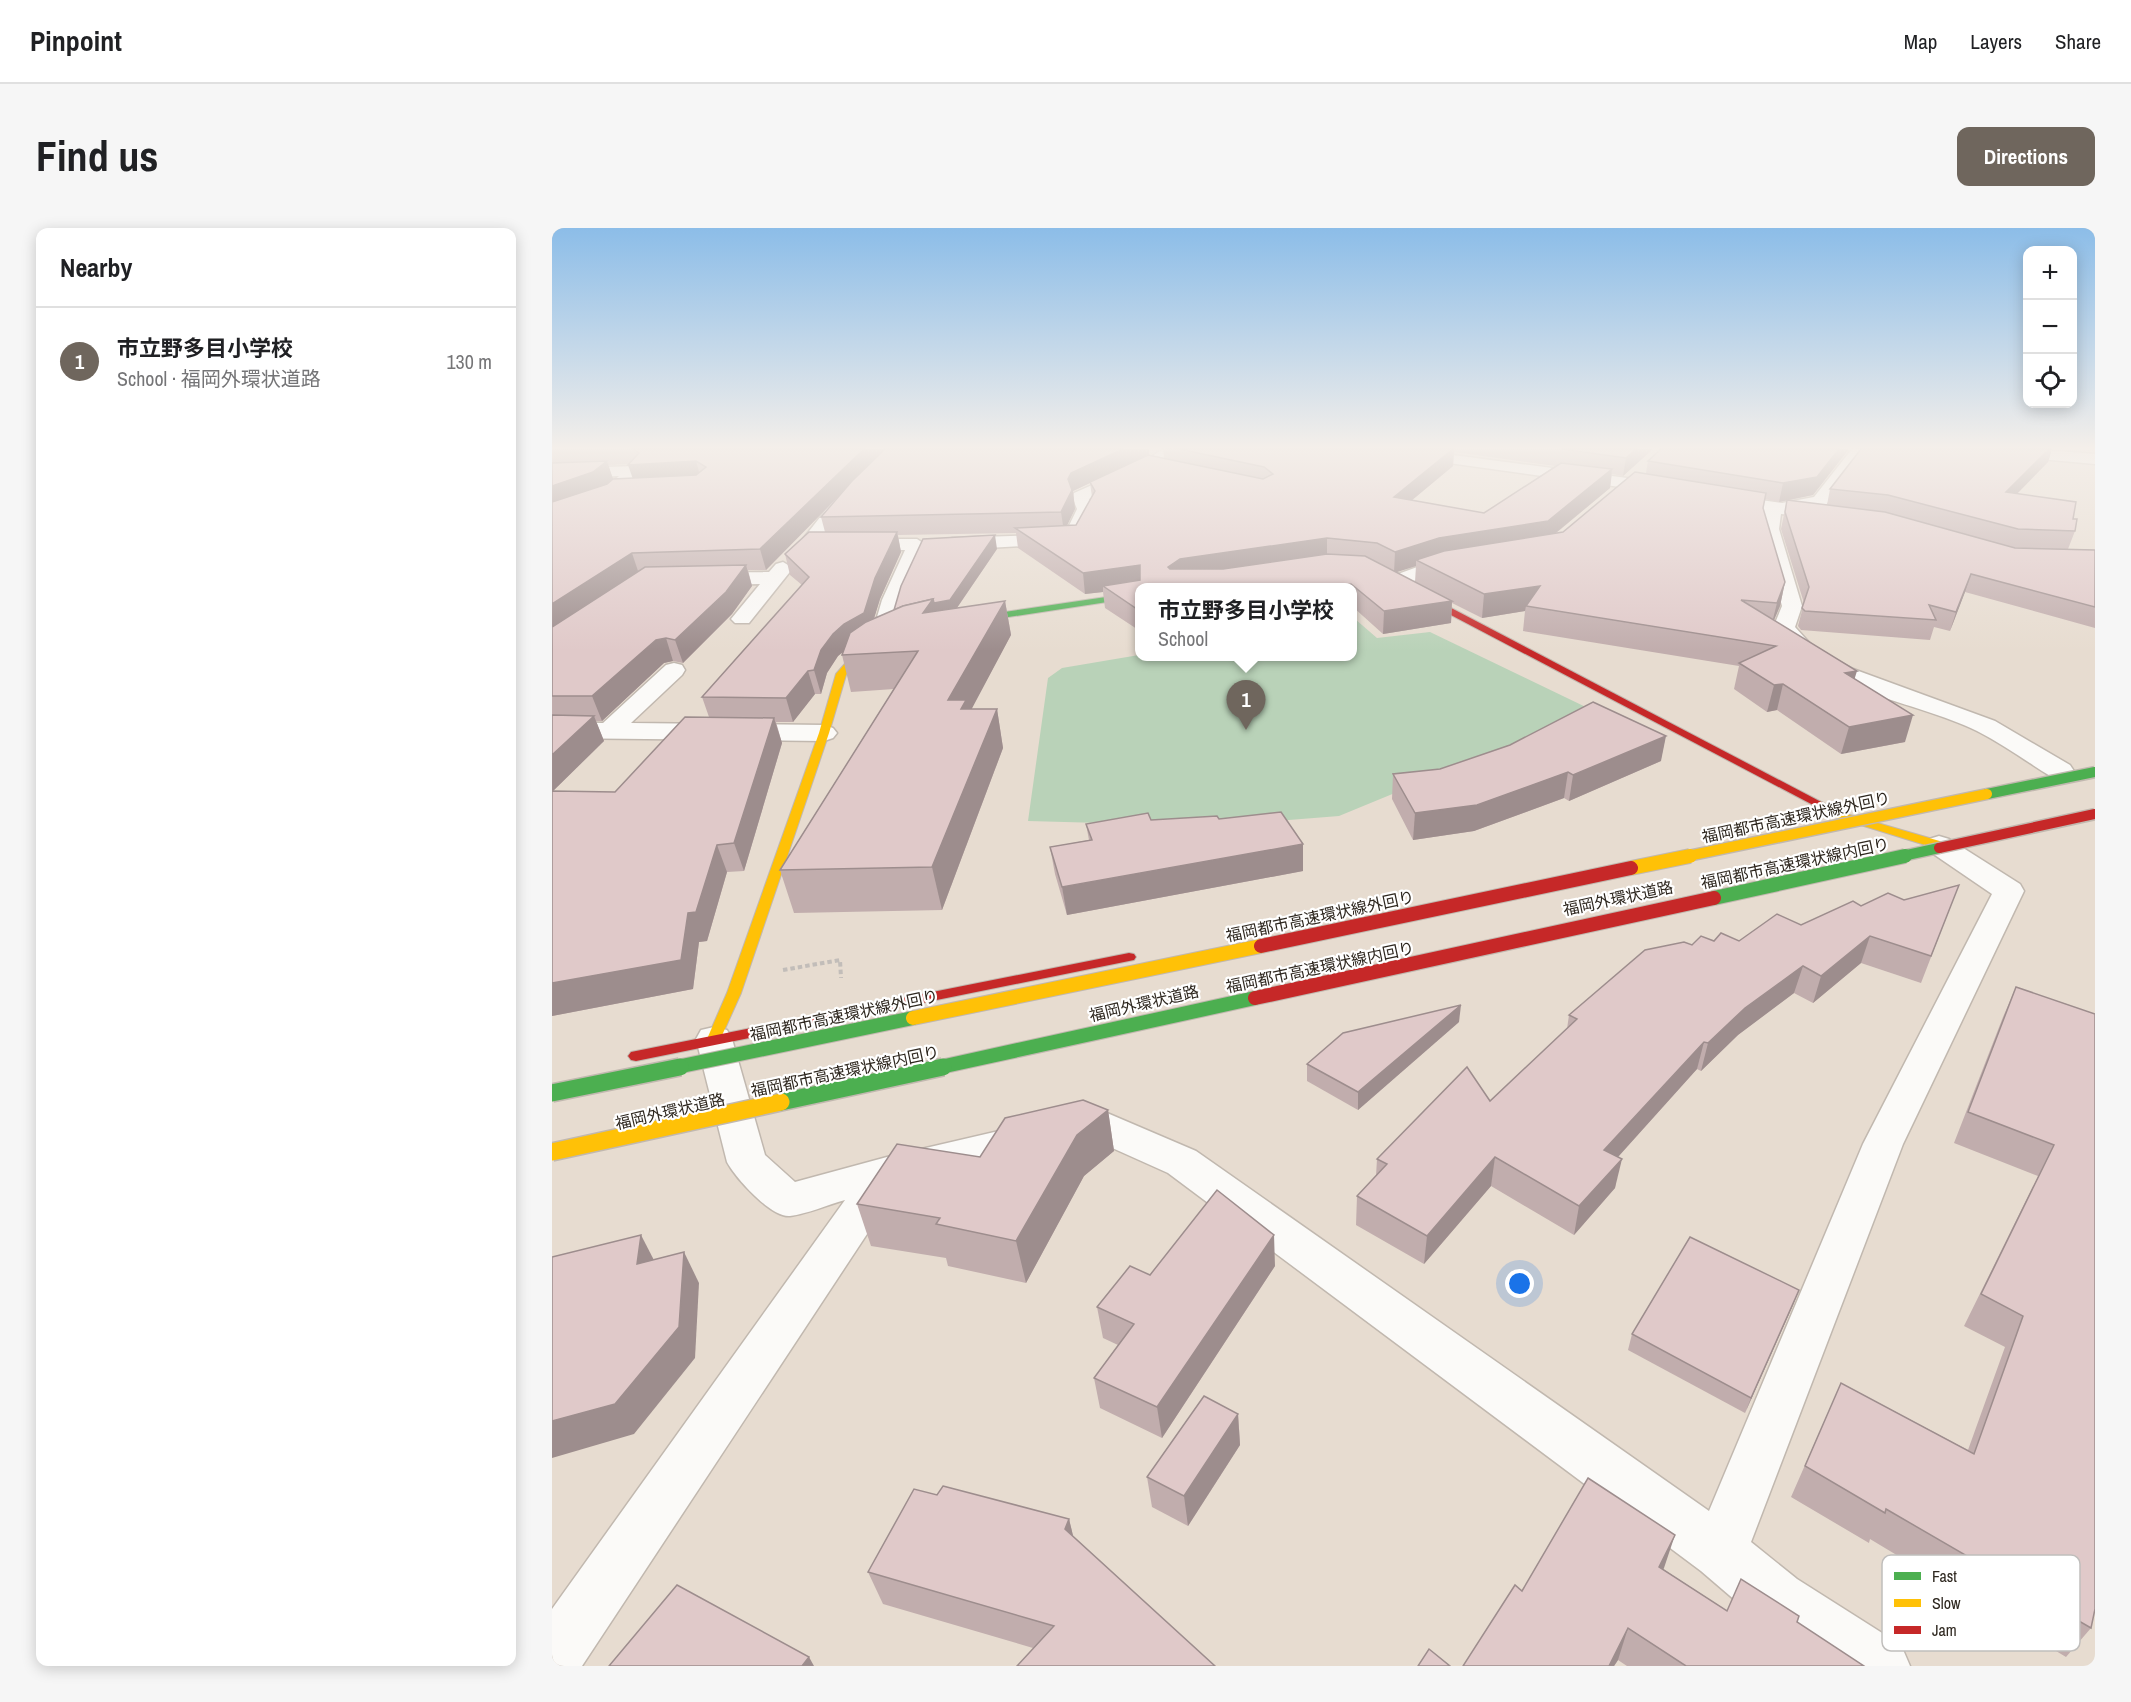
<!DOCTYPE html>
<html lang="en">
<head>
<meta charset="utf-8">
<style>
  :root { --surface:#fff; --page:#f6f6f6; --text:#202124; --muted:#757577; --line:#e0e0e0; --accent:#6f665d }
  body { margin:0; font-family:"Archivo Narrow","Noto Sans JP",sans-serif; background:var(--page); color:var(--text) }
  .controls { position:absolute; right:18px; top:18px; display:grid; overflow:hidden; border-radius:12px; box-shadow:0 3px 15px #0003 }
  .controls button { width:54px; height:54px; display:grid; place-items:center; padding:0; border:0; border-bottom:2px solid var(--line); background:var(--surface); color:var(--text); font:30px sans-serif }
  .you { position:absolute; left:968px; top:1056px; width:21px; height:21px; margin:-15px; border:4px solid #fff; border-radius:50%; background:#1a73e8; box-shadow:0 0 0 9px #1a73e833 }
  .badge { display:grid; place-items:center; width:39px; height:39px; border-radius:50%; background:var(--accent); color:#fff; font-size:20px; font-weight:700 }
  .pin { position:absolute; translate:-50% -50px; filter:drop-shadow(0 2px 3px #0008) }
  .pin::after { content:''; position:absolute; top:32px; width:21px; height:18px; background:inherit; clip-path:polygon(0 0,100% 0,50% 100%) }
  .popup { position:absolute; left:583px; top:355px; width:222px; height:78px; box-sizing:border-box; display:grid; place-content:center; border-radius:12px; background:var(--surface); filter:drop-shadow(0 2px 4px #0005); font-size:20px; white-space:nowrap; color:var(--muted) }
  .popup b { font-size:22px; color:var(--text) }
  .popup::after { content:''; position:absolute; left:50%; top:100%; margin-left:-12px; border:12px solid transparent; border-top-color:var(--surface) }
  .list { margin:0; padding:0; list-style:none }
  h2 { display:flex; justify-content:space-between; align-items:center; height:78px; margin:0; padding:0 24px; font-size:26px }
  h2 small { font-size:20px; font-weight:400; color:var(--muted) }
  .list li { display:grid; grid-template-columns:39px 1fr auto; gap:18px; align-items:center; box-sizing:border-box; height:108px; padding:0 24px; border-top:2px solid var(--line) }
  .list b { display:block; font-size:22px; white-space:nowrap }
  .list p { margin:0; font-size:20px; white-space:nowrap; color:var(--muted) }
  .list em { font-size:20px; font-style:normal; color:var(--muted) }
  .icon { flex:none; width:33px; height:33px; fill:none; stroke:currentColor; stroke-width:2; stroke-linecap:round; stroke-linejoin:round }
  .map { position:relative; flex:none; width:1543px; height:1438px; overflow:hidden; border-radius:12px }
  header { display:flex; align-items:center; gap:36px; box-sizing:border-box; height:84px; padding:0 30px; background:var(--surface); border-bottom:2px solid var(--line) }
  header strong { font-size:28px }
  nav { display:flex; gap:33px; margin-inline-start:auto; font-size:21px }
  .intro { display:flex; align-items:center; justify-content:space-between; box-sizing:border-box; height:144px; padding:0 36px }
  h1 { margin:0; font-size:42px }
  .button { padding:15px 27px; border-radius:12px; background:var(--accent); color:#fff; font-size:21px; font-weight:700 }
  main { display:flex; gap:36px; padding:0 36px }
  aside { flex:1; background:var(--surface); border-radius:12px; box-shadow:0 3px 15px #0003 }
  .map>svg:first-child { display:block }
  .green { fill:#b9d2b8 }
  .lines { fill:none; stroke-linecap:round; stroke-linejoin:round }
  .street-casing { stroke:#c1b8af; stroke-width:3 }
  .fast-casing { stroke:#c1b8af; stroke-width:2 }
  .slow-casing { stroke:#c1b8af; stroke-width:2 }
  .jam-casing { stroke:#c1b8af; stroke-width:2 }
  .path { stroke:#c2bdb9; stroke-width:4; stroke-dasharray:4.5 3; stroke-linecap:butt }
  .street { fill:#fbfaf8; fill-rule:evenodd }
  .fast { fill:#4caf50; fill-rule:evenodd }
  .slow { fill:#ffc107; fill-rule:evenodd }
  .jam { fill:#c62828; fill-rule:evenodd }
  .fast-bridge-far2-casing { stroke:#c1b8af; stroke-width:13; stroke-linecap:butt }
  .fast-bridge-far1-casing { stroke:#c1b8af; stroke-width:16; stroke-linecap:butt }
  .fast-bridge-casing { stroke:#c1b8af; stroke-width:20; stroke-linecap:butt }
  .slow-bridge-far2-casing { stroke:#c1b8af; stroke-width:13; stroke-linecap:butt }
  .slow-bridge-far1-casing { stroke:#c1b8af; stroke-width:16; stroke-linecap:butt }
  .slow-bridge-casing { stroke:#c1b8af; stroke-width:20; stroke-linecap:butt }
  .jam-bridge-far1-casing { stroke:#c1b8af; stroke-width:13; stroke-linecap:butt }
  .jam-bridge-casing { stroke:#c1b8af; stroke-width:16; stroke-linecap:butt }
  .fast-bridge-far2 { stroke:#4caf50; stroke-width:10 }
  .fast-bridge-far1 { stroke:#4caf50; stroke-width:14 }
  .fast-bridge { stroke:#4caf50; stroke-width:17 }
  .slow-bridge-far2 { stroke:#ffc107; stroke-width:10 }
  .slow-bridge-far1 { stroke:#ffc107; stroke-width:14 }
  .slow-bridge { stroke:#ffc107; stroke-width:17 }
  .jam-bridge-far1 { stroke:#c62828; stroke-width:10 }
  .jam-bridge { stroke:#c62828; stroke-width:14 }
  .wall { fill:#c1adad; fill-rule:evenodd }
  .shaded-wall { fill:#9d8d8d }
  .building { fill:#e0c9c9; stroke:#9d8d8d; stroke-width:1.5 }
  .labels { text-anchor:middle; stroke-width:4.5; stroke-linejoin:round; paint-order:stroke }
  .street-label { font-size:16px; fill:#2e271f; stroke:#fff }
  .key { fill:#fff; stroke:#c0bebc; stroke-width:1.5 }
  .key-label { font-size:16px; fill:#2e271f }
</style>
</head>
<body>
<header>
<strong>Pinpoint</strong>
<nav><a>Map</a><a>Layers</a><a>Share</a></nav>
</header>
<div class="intro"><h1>Find us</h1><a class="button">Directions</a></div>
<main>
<aside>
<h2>Nearby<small></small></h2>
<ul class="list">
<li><span class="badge">1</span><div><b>市立野多目小学校</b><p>School · 福岡外環状道路</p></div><em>130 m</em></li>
</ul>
</aside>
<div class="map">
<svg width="1543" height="1438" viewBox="0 0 1543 1438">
  <rect width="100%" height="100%" fill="#e7dcd0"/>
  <path class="green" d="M801,391H803L825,410L878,404L1042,483L787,588L659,598L476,593L496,450L510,440L587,427L801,428Z"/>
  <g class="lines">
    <g class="street-casing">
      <g id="street">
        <path d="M336,221H352L303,270L269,311H365L374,317L350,372L340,413L337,418H321L318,413L330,372L353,322H256L247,316L280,274Z"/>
        <path d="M611,221H629L600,241L537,271L543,281L526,315L400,322L391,316L400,310L513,306L525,281L520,269L522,265L590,235Z"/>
        <path d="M856,221L1075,250L1119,260L1121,263L1113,268L1075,260L861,230L853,225Z"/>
        <path d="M1300,221H1315L1274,277L1261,279L1283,283L1286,287L1283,291L1229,286L1227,301L1250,378L1243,399L1262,420L1301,441L1443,493L1518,537L1522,543L1518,549L1509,551L1500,549C1475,534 1451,516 1425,503C1358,470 1267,466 1221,400L1230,378L1209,301L1212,283L1167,276L1159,271L1167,266L1230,275L1262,269Z"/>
        <path d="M1417,221H1483L1543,226V236L1424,225Z"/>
        <path d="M82,238L90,243L61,272L0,293V282L49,264L67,248L0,251V241Z"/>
        <path d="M906,329L913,331L916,335L913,339L890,343L842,360L835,358L832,354L835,350L879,334Z"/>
        <path d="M231,334L241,340L197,395H183L179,391L208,356L153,357L143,351L153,345L217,344L224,336Z"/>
        <path d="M122,435L130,437L133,442L130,447L79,495L272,497L281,500L285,505L281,510L272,513L0,510V494L51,495L114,437Z"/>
        <path d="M1387,608L1397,611L1468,656L1472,663L1351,916L1199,1314L1245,1351L1349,1417L1358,1438H1276L1205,1391L1149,1343L616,945L538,910L348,956L30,1438H0V1381L293,972C275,977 255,986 238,988C219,990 183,949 175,934L144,811L149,802L162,799L175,802L180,811L213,927L243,954L335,929L541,881L555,885L644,923L1157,1283L1311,916L1440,666L1377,623L1372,617L1377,611Z"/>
      </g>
    </g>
    <g class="fast-casing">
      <path id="fast" d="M588,364V369L411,396L407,393L411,390Z"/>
    </g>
    <g class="slow-casing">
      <g id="slow">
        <path d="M326,411L333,413L310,427L294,447L277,505L189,765L167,814H157L155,811L175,765L267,505L284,446L304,423Z"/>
        <path d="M1267,573L1291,585L1391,614L1393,617L1387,621L1383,620L1283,589L1263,578L1261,576Z"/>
      </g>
    </g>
    <g class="jam-casing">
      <g id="jam">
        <path d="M857,361H863L1273,576L1271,578H1263L857,365Z"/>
        <path d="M577,725L582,726L584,729L582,732L84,833L79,832L76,828L79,824L84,823Z"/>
      </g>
    </g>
    <path class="path" d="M231,742L288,732L289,750"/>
    <use href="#street" class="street"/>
    <use href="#fast" class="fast"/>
    <use href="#slow" class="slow"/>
    <use href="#jam" class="jam"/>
    <g class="fast-bridge-far2-casing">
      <g id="fast-bridge-far2">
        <path d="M1435,566L1543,544"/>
        <path d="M1346,629L1387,620"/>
      </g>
    </g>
    <g class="fast-bridge-far1-casing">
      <g id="fast-bridge-far1">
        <path d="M1162,670L1353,628"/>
        <path d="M120,840L361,790"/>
        <path d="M384,840L703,770"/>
      </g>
    </g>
    <g class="fast-bridge-casing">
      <g id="fast-bridge">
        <path d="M0,865L128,839"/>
        <path d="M229,874L391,839"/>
      </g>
    </g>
    <g class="slow-bridge-far2-casing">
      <path id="slow-bridge-far2" d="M1131,629L1435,566"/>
    </g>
    <g class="slow-bridge-far1-casing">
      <g id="slow-bridge-far1">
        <path d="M1079,640L1138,628"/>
        <path d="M361,790L709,718"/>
      </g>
    </g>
    <g class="slow-bridge-casing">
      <path id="slow-bridge" d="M0,924L229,874"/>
    </g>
    <g class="jam-bridge-far1-casing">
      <path id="jam-bridge-far1" d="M1387,620L1543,586"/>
    </g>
    <g class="jam-bridge-casing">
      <g id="jam-bridge">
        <path d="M709,718L1079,640"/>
        <path d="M703,770L1162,670"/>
      </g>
    </g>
    <use href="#fast-bridge-far2" class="fast-bridge-far2"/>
    <use href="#fast-bridge-far1" class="fast-bridge-far1"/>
    <use href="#fast-bridge" class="fast-bridge"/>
    <use href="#slow-bridge-far2" class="slow-bridge-far2"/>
    <use href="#slow-bridge-far1" class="slow-bridge-far1"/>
    <use href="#slow-bridge" class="slow-bridge"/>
    <use href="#jam-bridge-far1" class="jam-bridge-far1"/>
    <use href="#jam-bridge" class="jam-bridge"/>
  </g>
  <g class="wall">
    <path d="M0,221H571L612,230L611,221H1101L1071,248L1060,246L1058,260L1003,306L1011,304L1094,245L1096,233L1297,221L1261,267L1227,274L1213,271L1211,280L1233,354L1228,378L1222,392L1302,451L1353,514L1289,526L1225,482L1215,484L1182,461L1187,438L971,403L973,383L930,390L900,375L899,395L831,406L801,379V360H588V403L553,380L551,364L533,366L466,320L464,305L346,307L349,324L328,371L322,390L342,382L445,321L405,380L453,373L459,407L419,481H445L451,520L390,682L242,685L228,642L342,461L299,464L290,427L291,424L286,428L275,445L269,466H263L241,494H224L230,515L192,643L175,644L155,713L147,714L141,761L0,788ZM902,224L1003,238L932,285L860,272L901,238ZM77,236L81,250L61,251L56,237ZM538,255L540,269L524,297L514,298L523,281L521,263ZM289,266L269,289L273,304L233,326L238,347L250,357L150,469L157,489L63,564L1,563L52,513L44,493H50L112,435L121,433L131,435L180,386L200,358L196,342H214ZM864,338L863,354L844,344Z"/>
    <path d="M1309,221H1500L1496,234L1465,266L1521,291L1523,303L1516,321L1543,322V400L1413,364L1398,403L1382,399L1378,412L1249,402L1246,398L1252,375L1229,301L1235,272L1275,277L1278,261Z"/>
    <path d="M1109,533L1017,573L1012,570L922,603L861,612L840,571L841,546Z"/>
    <path d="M667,591L751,643L515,687L503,646L498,619L537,612L534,596L599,592Z"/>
    <path d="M1407,657L1369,755L1309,735L1261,775L1242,765L1186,807L1149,843L1145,841L1066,929L1063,960L1022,1007L939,958L872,1036L804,997L805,968L824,948L825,931L938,873L1015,801L1017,787L1140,717L1162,713H1187L1249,697L1309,678L1352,672Z"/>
    <path d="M1464,759L1543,786L1539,1400L1514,1429L1318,1311L1317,1315L1239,1269L1289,1155L1416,1222L1453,1119L1412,1098L1486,948L1402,915L1451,789Z"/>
    <path d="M907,794L806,882L755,853V836Z"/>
    <path d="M556,882L562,923L532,948L474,1055L396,1038L394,1030L319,1018L305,976L428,929Z"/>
    <path d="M723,1038L610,1210L548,1180L542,1150L566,1117L551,1110L545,1079L598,1047Z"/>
    <path d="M1247,1062L1241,1077L1193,1185L1076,1122L1080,1106Z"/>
    <path d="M686,1186L688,1217L636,1298L600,1279L595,1249Z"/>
    <path d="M385,1267L517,1291L521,1308L663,1438L481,1420L331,1376L316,1344Z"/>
    <path d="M1111,1341L1175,1383L1245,1394L1312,1438H1075L1066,1432L1062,1438H911L970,1363Z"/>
  </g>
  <g class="shaded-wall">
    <path d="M312,221H333L214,342L208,321Z"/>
    <path d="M571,221H597V227L521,263L523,281L512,304L509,284L516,251L519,245Z"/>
    <path d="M901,221H902L901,238L841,288L842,269Z"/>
    <path d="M1084,221H1101L1071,248L1074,230Z"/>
    <path d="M1287,221H1297L1261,267L1227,274L1231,255Z"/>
    <path d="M1497,221H1500L1496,234L1448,283L1454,264Z"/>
    <path d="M55,233L61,251L48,262L0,280V258Z"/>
    <path d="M144,233L149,251L82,254L76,237Z"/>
    <path d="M1060,241L1058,260L994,313L864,332V338L842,345L843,324Z"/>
    <path d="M345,304L349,324L328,371L317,407L298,418L286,428L275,445L269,466L262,442L269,422L323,350Z"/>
    <path d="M443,307L445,321L400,387L345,399L381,371Z"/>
    <path d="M775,310V330L630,352L616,339L628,331Z"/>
    <path d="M80,325L87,346L0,404V376Z"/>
    <path d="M194,337L200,358L180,386L131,435L123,412Z"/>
    <path d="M588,337L589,358H551V364L533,366L531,345Z"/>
    <path d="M1419,346L1413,364L1398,403L1404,384Z"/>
    <path d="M1233,354L1228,378L1219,399L1225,375Z"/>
    <path d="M799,356V360H776Z"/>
    <path d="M988,358L974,378L973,383L930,390L932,366Z"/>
    <path d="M453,373L459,407L417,486L396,472Z"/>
    <path d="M900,373L899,395L831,406L832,383Z"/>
    <path d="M114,410L121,433L112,435L50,493L40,468L104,412Z"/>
    <path d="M256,443L263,466L241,494L234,470Z"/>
    <path d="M1305,443L1297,469L1293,445Z"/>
    <path d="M1231,456L1225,482L1215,484L1222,457Z"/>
    <path d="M445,481L451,520L390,682L380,639Z"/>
    <path d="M1361,487L1353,514L1289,526L1297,499Z"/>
    <path d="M42,488L52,513L0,564V527Z"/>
    <path d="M222,490L230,515L192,643L182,615Z"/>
    <path d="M1114,508L1109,533L1017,573L1021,547Z"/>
    <path d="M1016,544L1012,570L922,603L861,612L863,585Z"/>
    <path d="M751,616V643L515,687L510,659Z"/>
    <path d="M165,617L175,644L155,713L147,714L141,761L0,788V755L136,685Z"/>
    <path d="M1318,708L1309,735L1261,775L1269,748Z"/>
    <path d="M1251,738L1242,765L1186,807L1149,843L1156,815L1193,780Z"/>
    <path d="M909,777L907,794L806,882V864Z"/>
    <path d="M1152,814L1145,841L1047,950L1052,922Z"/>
    <path d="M556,882L562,923L532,948L474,1055L464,1013L525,907Z"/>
    <path d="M943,929L939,958L872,1036L875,1008Z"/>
    <path d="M1070,931L1063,960L1022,1007L1027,978Z"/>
    <path d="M89,1007L105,1038L85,1036Z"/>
    <path d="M722,1007L723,1038L610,1210L605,1179Z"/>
    <path d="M132,1024L147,1055L143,1130L82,1206L0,1230V1193Z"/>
    <path d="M1247,1062L1241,1077L1193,1185L1199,1170Z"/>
    <path d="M686,1186L688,1217L636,1298L632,1268Z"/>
    <path d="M517,1291L525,1324L513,1301Z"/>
    <path d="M1123,1307L1112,1340L1096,1371L1107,1339Z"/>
    <path d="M1076,1400L1066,1432L1062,1438H1057Z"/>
    <path d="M257,1429L262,1438H250Z"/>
  </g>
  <g class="building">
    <path d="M81,221H312L208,321L80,325L0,376V274L55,256L61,251L144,247L154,239L144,233L76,237L87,225Z"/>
    <path d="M333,221H571L519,245L516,251L520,262L509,284L269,289L300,253Z"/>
    <path d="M627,221H901L842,269L932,285L1009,235L1060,241L996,293L887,310L843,324L825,315L775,310L628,331L616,339L618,341H671L775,326L813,328L900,373L832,383L799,356L776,360H588V383L551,358L588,352V337L531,345L463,300L524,297L543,263L538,254L596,227L711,251L721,246L712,239Z"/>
    <path d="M1010,221H1084L1074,230Z"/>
    <path d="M1109,221H1287L1265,249L1231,255L1096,233Z"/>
    <path d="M1309,221H1497L1454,264L1524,274L1521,291H1525L1523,303L1466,301L1336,267L1278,261Z"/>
    <path d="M55,233L41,244L0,258V235Z"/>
    <path d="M1083,244L1214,265L1211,280L1233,354L1225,375L1189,372L1305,443L1293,445L1361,487L1297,499L1231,456L1222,457L1187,435L1224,418L974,378L988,358L932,366L864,332L892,323L1011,304Z"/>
    <path d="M1235,272L1333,284L1463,320L1543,322V379L1419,346L1404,384L1377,377L1384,392L1253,383L1250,380L1257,359L1233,284Z"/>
    <path d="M257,304H345L323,350L312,385L292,396L281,406L269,422L262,442L256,443L234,470L150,469L257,349L233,326Z"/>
    <path d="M443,307L398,372L382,375L381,371L351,378L342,382L349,358L371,311Z"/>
    <path d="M194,337L174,364L123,412L114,410L104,412L40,468H0V399L93,339Z"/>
    <path d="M381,371L371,385L453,373L396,472H414L409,481H445L380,639L228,642L366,423L290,427L298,405L314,394L351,378Z"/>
    <path d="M1041,474L1114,508L1021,547L1016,544L925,577L863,585L841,546L888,541L958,517Z"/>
    <path d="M0,487L42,488L0,527Z"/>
    <path d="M133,489L222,490L182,615L165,617L144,684L136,685L129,732L0,755V563L63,564Z"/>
    <path d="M729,584L751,616L510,659L498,619L540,612L534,596L596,585L599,592L665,588L667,591Z"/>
    <path d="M1407,657L1379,728L1318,708L1269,748L1251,738L1193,780L1156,815L1152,814L1052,922L1070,931L1027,978L943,929L875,1008L805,968L835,936L825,931L915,839L938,873L1025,791L1017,787L1093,722L1132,714L1140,717L1149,708L1162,713L1169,705L1187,713L1225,686L1249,697L1301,673L1309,678L1336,665L1352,672Z"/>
    <path d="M1464,759L1543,786V1381L1539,1400L1334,1281L1333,1285L1253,1238L1289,1155L1422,1226L1471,1088L1429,1066L1502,917L1416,884Z"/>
    <path d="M909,777L806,864L755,836L791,805Z"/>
    <path d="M531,872L556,882L525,907L464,1013L384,996L388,990L305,976L345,916L428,929L453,890Z"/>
    <path d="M665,962L722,1007L605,1179L542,1150L582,1096L545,1079L578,1038L598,1047Z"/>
    <path d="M89,1007L85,1036L132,1024L127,1099L63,1176L0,1193V1029Z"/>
    <path d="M1138,1009L1247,1062L1199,1170L1080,1106Z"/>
    <path d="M652,1168L686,1186L632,1268L595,1249Z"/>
    <path d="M1036,1250L1123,1307L1107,1339L1175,1383L1189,1351L1247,1388L1245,1394L1312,1438H1134L1076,1400L1057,1438H911L963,1357L970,1363Z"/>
    <path d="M391,1258L517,1291L513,1301L663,1438H465L502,1398L316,1344L362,1261L385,1267Z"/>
    <path d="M125,1357L257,1429L250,1438H57Z"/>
    <path d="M877,1421L898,1438H866Z"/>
  </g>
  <linearGradient id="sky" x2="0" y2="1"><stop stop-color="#8cbde8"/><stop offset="0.52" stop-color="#f4efea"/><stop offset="1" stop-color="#f4efea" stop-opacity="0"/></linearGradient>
  <rect width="1543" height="423" fill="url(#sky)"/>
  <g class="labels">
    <g class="street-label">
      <text transform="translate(1244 589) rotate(-12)" y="6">福岡都市高速環状線外回り</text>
      <text transform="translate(1243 635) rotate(-12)" y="6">福岡都市高速環状線内回り</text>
      <text transform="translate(1066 670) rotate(-12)" y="6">福岡外環状道路</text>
      <text transform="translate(768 688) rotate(-12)" y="6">福岡都市高速環状線外回り</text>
      <text transform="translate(768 739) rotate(-12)" y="6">福岡都市高速環状線内回り</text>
      <text transform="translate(592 775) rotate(-13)" y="6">福岡外環状道路</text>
      <text transform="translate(292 787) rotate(-12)" y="6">福岡都市高速環状線外回り</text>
      <text transform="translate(293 843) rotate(-12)" y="6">福岡都市高速環状線内回り</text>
      <text transform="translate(118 883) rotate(-13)" y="6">福岡外環状道路</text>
    </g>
  </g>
  <rect x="1330" y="1327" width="198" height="96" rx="9" class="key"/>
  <rect x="1342" y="1344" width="27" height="8" fill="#4caf50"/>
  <rect x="1342" y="1371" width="27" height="8" fill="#ffc107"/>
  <rect x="1342" y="1398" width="27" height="8" fill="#c62828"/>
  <g class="key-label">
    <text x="1380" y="1354">Fast</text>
    <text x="1380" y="1381">Slow</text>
    <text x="1380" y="1408">Jam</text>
  </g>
</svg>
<div class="controls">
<button>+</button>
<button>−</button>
<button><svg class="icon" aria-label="locate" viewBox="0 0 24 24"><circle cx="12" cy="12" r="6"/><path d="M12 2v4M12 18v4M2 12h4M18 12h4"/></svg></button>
</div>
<div class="you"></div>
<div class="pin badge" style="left:694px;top:502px">1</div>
<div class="popup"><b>市立野多目小学校</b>School</div>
</div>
</main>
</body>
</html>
